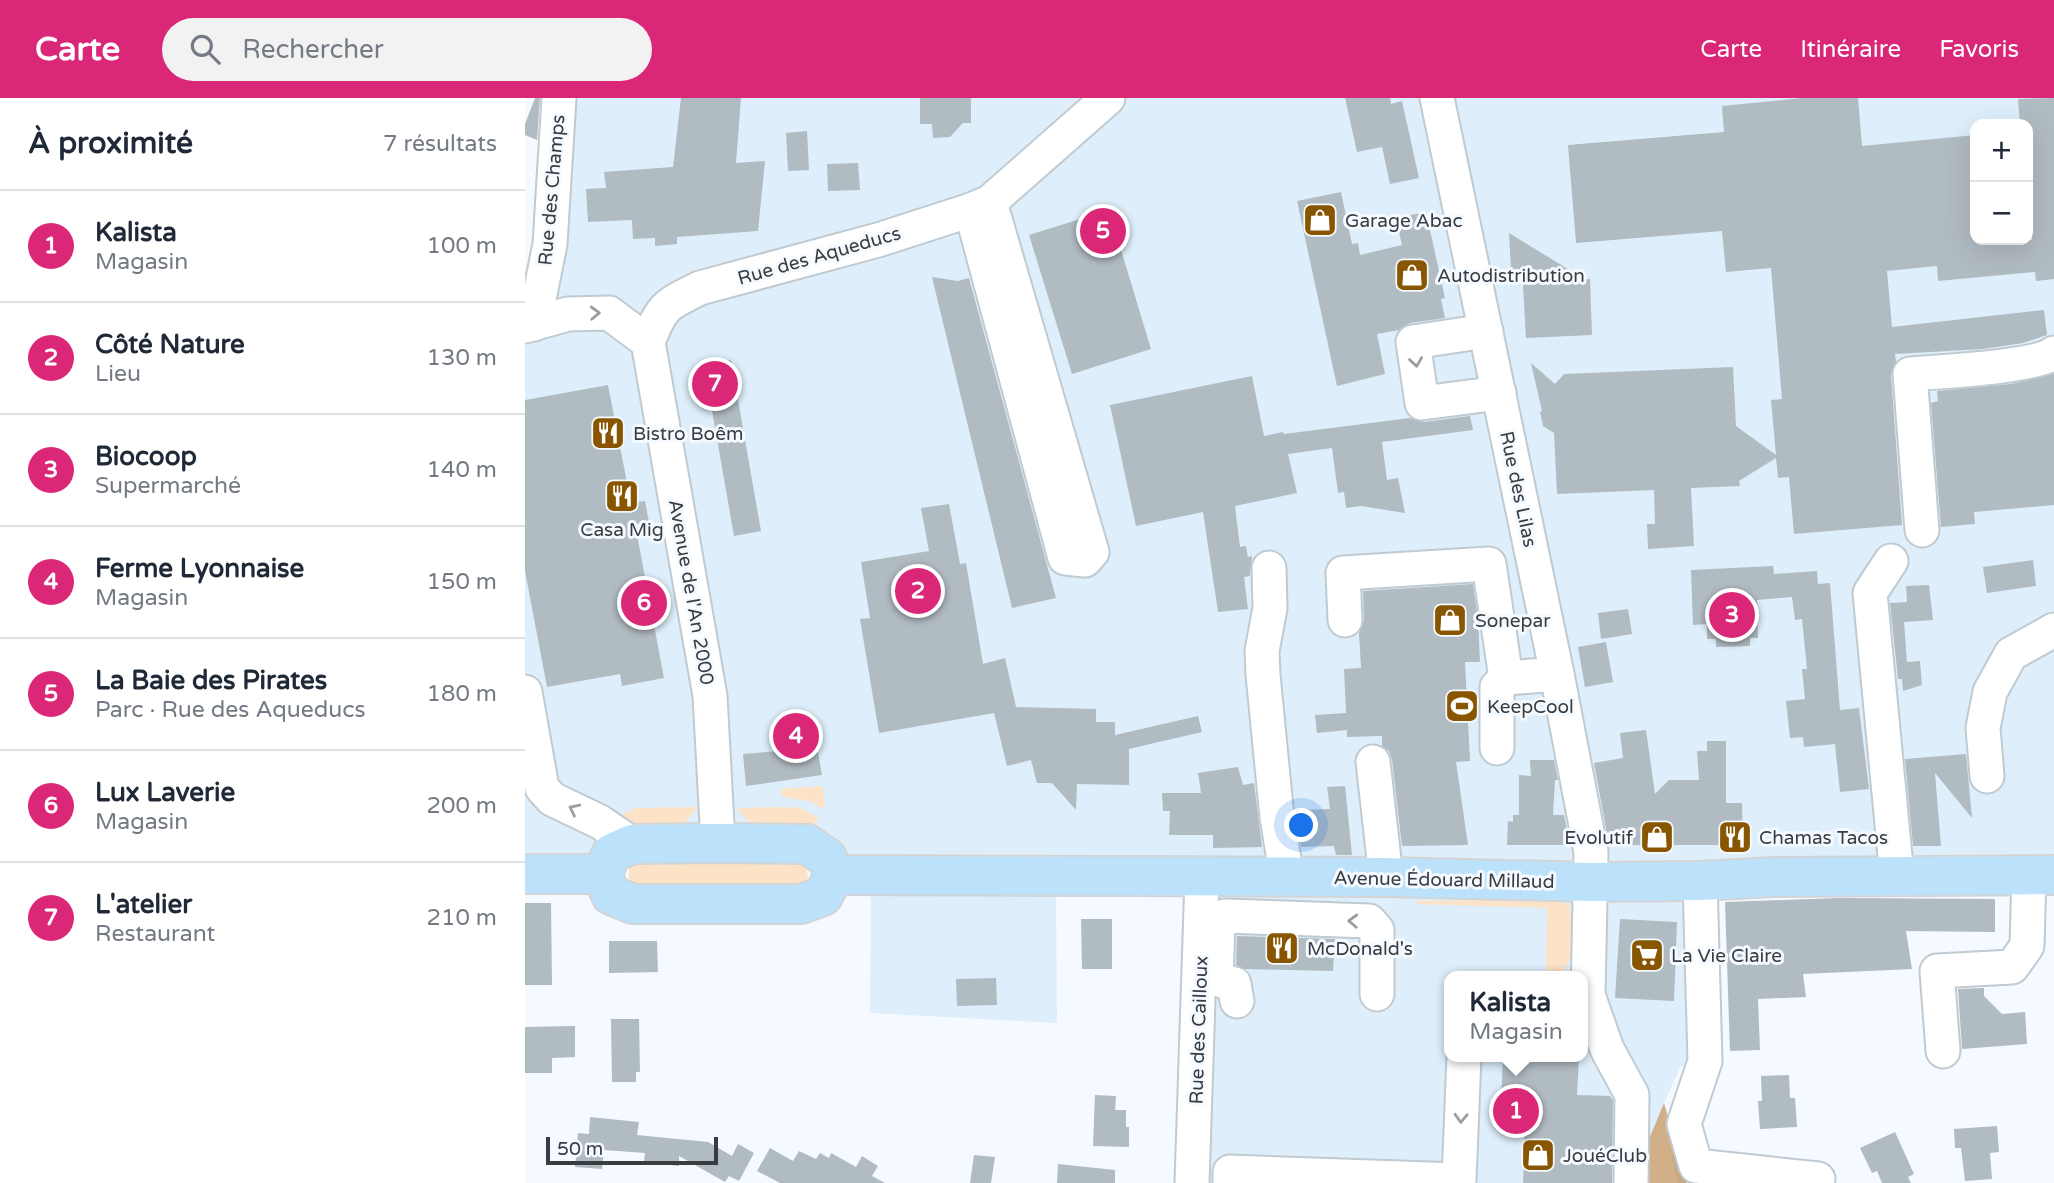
<!DOCTYPE html>
<html lang="fr">
<head>
<meta charset="utf-8">
<style>
  :root { --surface:#fff; --page:#f2f2f3; --text:#1f2937; --muted:#747a83; --line:#e0e1e3; --accent:#db2777 }
  body { margin:0; font-family:"Varela Round",sans-serif; background:var(--page); color:var(--text) }
  .controls { position:absolute; right:21px; top:21px; display:grid; overflow:hidden; border-radius:14px; box-shadow:0 7px 28px #0002 }
  .controls button { width:63px; height:63px; display:grid; place-items:center; padding:0; border:0; border-bottom:2px solid var(--line); background:var(--surface); color:var(--text); font:35px sans-serif }
  .scale { position:absolute; left:21px; bottom:18px; width:172px; box-sizing:border-box; padding-left:7px; border:4px solid #393d40; border-top:0; font-size:19px; line-height:24px; white-space:nowrap; color:#393d40; -webkit-text-stroke:5px #f4faff; paint-order:stroke }
  .you { position:absolute; left:777px; top:728px; width:24px; height:24px; margin:-18px; border:5px solid #fff; border-radius:50%; background:#1a73e8; box-shadow:0 0 0 10px #1a73e833 }
  .badge { display:grid; place-items:center; width:46px; height:46px; border-radius:50%; background:var(--accent); color:#fff; font-size:23px; font-weight:700 }
  .pin { position:absolute; translate:-50% -50%; border:4px solid #fff; box-shadow:0 2px 7px #0006 }
  .popup { position:absolute; left:919px; top:873px; width:144px; height:91px; box-sizing:border-box; display:grid; place-content:center; border-radius:14px; background:var(--surface); filter:drop-shadow(0 2px 5px #0005); font-size:23px; white-space:nowrap; color:var(--muted) }
  .popup b { font-size:26px; color:var(--text) }
  .popup::after { content:''; position:absolute; left:50%; top:100%; margin-left:-14px; border:14px solid transparent; border-top-color:var(--surface) }
  .list { margin:0; padding:0; list-style:none }
  h2 { display:flex; justify-content:space-between; align-items:center; height:91px; margin:0; padding:0 28px; font-size:30px }
  h2 small { font-size:23px; font-weight:400; color:var(--muted) }
  .list li { display:grid; grid-template-columns:46px 1fr auto; gap:21px; align-items:center; box-sizing:border-box; height:112px; padding:0 28px; border-top:2px solid var(--line) }
  .list b { display:block; font-size:26px; white-space:nowrap }
  .list p { margin:0; font-size:23px; white-space:nowrap; color:var(--muted) }
  .list em { font-size:23px; font-style:normal; color:var(--muted) }
  .icon { flex:none; width:38px; height:38px; fill:none; stroke:currentColor; stroke-width:2; stroke-linecap:round; stroke-linejoin:round }
  .map { position:relative; flex:none; width:1529px; height:1085px; overflow:hidden }
  header { display:flex; align-items:center; gap:42px; box-sizing:border-box; height:98px; padding:0 35px; background:var(--accent); color:#fff }
  header strong { font-size:33px }
  nav { display:flex; gap:38px; margin-inline-start:auto; font-size:24px }
  .search { width:490px; height:63px; background:var(--page); display:flex; align-items:center; gap:18px; box-sizing:border-box; padding:0 24px; border-radius:38px; color:var(--muted); font-size:26px }
  main { display:flex }
  aside { flex:1; background:var(--surface) }
  .map>svg:first-child { display:block }
  .built { fill:#deeffb; fill-rule:evenodd }
  .green { fill:#fce3c7 }
  .forest { fill:#d0af89 }
  .lines { fill:none; stroke-linecap:round; stroke-linejoin:round }
  .stream { stroke:#c9a983; stroke-width:7 }
  .building { fill:#b1bbc2 }
  .minor-casing { stroke:#c0cad1; stroke-width:37 }
  .major-casing { stroke:#d3d4d5; stroke-width:42 }
  .minor { stroke:#fff; stroke-width:33 }
  .major { stroke:#bce2fb; stroke-width:38 }
  .oneway { stroke:#9c9ea0 }
  .labels { text-anchor:middle; stroke-width:6; stroke-linejoin:round; paint-order:stroke }
  .street-label { font-size:19px; fill:#393d40; stroke:#f4faff }
  .poi-label { font-size:19px; fill:#393d40; stroke:#f4faff; text-anchor:start }
</style>
</head>
<body>
<header>
<strong>Carte</strong>
<div class="search"><svg class="icon" aria-label="search" viewBox="0 0 24 24"><circle cx="10" cy="10" r="6"/><path d="M15 15l6 6"/></svg>Rechercher</div>
<nav><a>Carte</a><a>Itinéraire</a><a>Favoris</a></nav>
</header>
<main>
<aside>
<h2>À proximité<small>7 résultats</small></h2>
<ul class="list">
<li><span class="badge">1</span><div><b>Kalista</b><p>Magasin</p></div><em>100 m</em></li>
<li><span class="badge">2</span><div><b>Côté Nature</b><p>Lieu</p></div><em>130 m</em></li>
<li><span class="badge">3</span><div><b>Biocoop</b><p>Supermarché</p></div><em>140 m</em></li>
<li><span class="badge">4</span><div><b>Ferme Lyonnaise</b><p>Magasin</p></div><em>150 m</em></li>
<li><span class="badge">5</span><div><b>La Baie des Pirates</b><p>Parc · Rue des Aqueducs</p></div><em>180 m</em></li>
<li><span class="badge">6</span><div><b>Lux Laverie</b><p>Magasin</p></div><em>200 m</em></li>
<li><span class="badge">7</span><div><b>L'atelier</b><p>Restaurant</p></div><em>210 m</em></li>
</ul>
</aside>
<div class="map">
<svg width="1529" height="1085" viewBox="0 0 1529 1085">
  <rect width="100%" height="100%" fill="#f4faff"/>
  <path class="built" d="M37,0H1529V766L1169,774L1173,969L1156,968L1139,1005L1124,1041L1123,1085H676L681,792H531L532,925L345,915L346,764L0,758V237ZM1450,26H1503V142H1450ZM925,878H1058V959H925Z"/>
  <g class="green">
    <path d="M297,688L300,704L298,711L285,703L257,699V691Z"/>
    <path d="M173,709L159,726L120,731L88,721L111,710Z"/>
    <path d="M254,709L276,710L294,720L281,733C259,730 222,733 212,710Z"/>
    <path d="M268,761C278,766 285,771 282,784L270,791L107,788C101,777 102,770 113,763Z"/>
    <path d="M1030,801L1045,807C1046,830 1053,862 1034,878H1021L1022,810L891,806L893,803Z"/>
  </g>
  <path class="forest" d="M1139,1005L1162,1085H1123L1124,1041Z"/>
  <g class="lines">
    <path class="stream" d="M1150,1059L1157,1085"/>
  </g>
  <g class="building">
    <path d="M10,0H15L12,42L0,37V26Z"/>
    <path d="M156,0H216L211,65L240,63L233,133L152,139V146L130,148V140L108,141L107,122L63,124L61,91L81,90L79,74L148,69Z"/>
    <path d="M395,0H446V25H438L425,39L408,40L407,26H395Z"/>
    <path d="M820,0H865L866,6L877,3L894,80L865,86L857,49L832,54Z"/>
    <path d="M1277,0H1333L1337,48L1450,37V142H1507L1503,107V26H1495L1493,1L1529,0V181L1511,183L1510,174L1413,183L1412,168L1362,173L1367,229L1519,212L1522,237L1498,245L1458,251L1370,256L1371,264L1366,277L1377,427L1269,436L1264,379L1253,380L1251,360L1214,383L1215,388L1166,390L1169,448L1123,451L1122,426H1130L1129,392L1032,396L1029,335L1018,328L1015,314L1017,313L1006,265L1030,286L1039,276L1208,269L1211,328L1251,357L1246,302L1257,301L1246,170L1201,174L1197,133L1051,145L1043,47L1199,34L1197,8Z"/>
    <path d="M282,33L284,72L263,73L261,35Z"/>
    <path d="M333,65L335,92L303,93L302,66Z"/>
    <path d="M816,94L827,146L833,145L835,157L877,147L871,120L901,114L920,200L916,201L920,220L885,225L874,232L852,236L860,276L812,288L772,103Z"/>
    <path d="M584,112L626,251L547,276L504,137Z"/>
    <path d="M984,135L1051,176V182L1065,181L1067,237L1001,240L997,171L986,172Z"/>
    <path d="M407,179L433,183L444,180L531,500L487,510Z"/>
    <path d="M206,262L236,433L209,438L179,267Z"/>
    <path d="M1529,276V407L1449,414L1450,426L1416,429L1406,305L1413,303L1412,293L1486,286Z"/>
    <path d="M727,278L739,338L758,334L759,336L885,320L899,324L945,318L948,332L857,344L862,382L873,380L880,415L836,408L821,410L819,394L813,395L807,350L763,356L772,395L710,408L715,449L721,448L723,459L727,458L725,478L719,479L723,511L693,514L678,414L611,428L585,307Z"/>
    <path d="M83,287L106,405L120,403L124,424L110,426L139,580L97,588L95,576L22,589L0,473V302Z"/>
    <path d="M424,406L435,466L441,465L458,566L480,560L491,609L571,611V624H590V637L673,618L677,634L604,651V687L552,686L551,712L527,685H512L506,662L482,668L469,615L354,635L335,521L345,520L336,464L404,453L396,410Z"/>
    <path d="M1508,462L1511,488L1462,495L1458,469Z"/>
    <path d="M1248,468L1249,476L1292,473L1293,486L1305,485L1315,612L1334,610L1344,691L1315,694L1310,646L1279,649L1278,639L1265,640L1261,603L1280,601L1277,571H1282L1277,521L1270,522L1267,499L1232,502L1233,540H1225V548L1191,549V541H1182V526L1168,527L1166,472Z"/>
    <path d="M948,486L953,520L955,564H940L945,663L931,664L943,747L877,748L867,662L864,653L857,648V638L822,639V632L792,635L790,617L821,615L819,571L836,570L834,535L839,522L838,493Z"/>
    <path d="M1404,487L1408,522L1379,524L1382,564L1395,563L1397,587L1378,593L1377,581H1373L1365,505L1382,504L1381,488Z"/>
    <path d="M1103,511L1107,536L1076,541L1073,515Z"/>
    <path d="M1081,544L1088,584L1060,589L1053,549Z"/>
    <path d="M286,616L297,677L221,688L218,656L254,653L249,623Z"/>
    <path d="M1121,632L1130,696L1144,682H1174L1172,653H1182V643H1201V705H1217L1218,747H1084L1069,665L1098,660L1095,635Z"/>
    <path d="M1441,656L1447,720L1410,675L1416,748H1388L1380,661Z"/>
    <path d="M1005,662H1029L1033,682H1030L1028,717H1039L1045,747H982L983,723L988,724V717H994V677L1006,678Z"/>
    <path d="M713,669L718,687L729,685L737,749L688,750V737H644L645,713H638L637,695H676L673,675Z"/>
    <path d="M820,688L827,757H811L809,748L776,749L771,712L805,711L802,689Z"/>
    <path d="M1314,800L1470,801V834L1381,833L1387,871L1278,876L1281,899L1233,901L1235,952L1205,953L1200,804Z"/>
    <path d="M0,805H26L27,887H0Z"/>
    <path d="M556,821H587V871H557Z"/>
    <path d="M1095,821L1152,824L1149,903L1090,900Z"/>
    <path d="M712,838L810,841L808,873L719,871L711,867Z"/>
    <path d="M84,843H132L133,874L84,875Z"/>
    <path d="M471,880L472,907L432,908L431,881Z"/>
    <path d="M1459,890V898L1477,916L1500,914L1502,946L1437,951L1433,891Z"/>
    <path d="M86,921H114L115,974H111V984H87Z"/>
    <path d="M50,928V959L27,960V975H0V929Z"/>
    <path d="M978,959H1054L1052,997L1085,998L1088,1002L1087,1085H998L1000,1031L975,1030Z"/>
    <path d="M1264,977L1265,1000H1270L1272,1029L1235,1031L1233,1003H1237L1236,978Z"/>
    <path d="M570,997L591,998L590,1012H601V1029H604V1049L568,1048Z"/>
    <path d="M65,1019L114,1024L112,1037L183,1044L207,1058L213,1046L229,1055L214,1083L204,1078L200,1084L154,1058V1068L119,1064L120,1055L79,1052L77,1071L50,1069L53,1035L64,1036Z"/>
    <path d="M1472,1028L1474,1054L1465,1055L1467,1081L1440,1083L1436,1050H1430L1429,1031Z"/>
    <path d="M1370,1034L1389,1076L1383,1079L1386,1085H1357L1352,1073L1347,1075L1335,1050Z"/>
    <path d="M245,1050L268,1063L274,1053L291,1061L295,1055L304,1060L306,1055L331,1069L337,1058L353,1068L347,1078L360,1085H255L232,1073Z"/>
    <path d="M449,1057L470,1059L466,1085H445Z"/>
    <path d="M533,1066L590,1072V1085H532Z"/>
  </g>
  <g class="lines">
    <g class="minor-casing">
      <g id="minor">
        <path d="M912,0L1032,576L1066,754L1063,897L1082,951L1107,997L1106,1085"/>
        <path d="M446,112L540,460L560,462L567,454L465,104"/>
        <path d="M9,226L25,146L34,0"/>
        <path d="M0,228L43,216L84,215L123,244"/>
        <path d="M961,233L888,244L897,305L974,295"/>
        <path d="M123,244C137,208 140,207 175,190L353,142L446,112L465,104L583,0"/>
        <path d="M123,244L185,598L193,745"/>
        <path d="M1397,432L1385,276C1413,274 1510,269 1529,255"/>
        <path d="M1366,463L1345,495L1372,779"/>
        <path d="M744,470L745,510L737,553L738,577L752,719L762,780"/>
        <path d="M820,522L818,475L964,466L981,580L1032,576"/>
        <path d="M0,594L17,690L27,701L75,724L107,746"/>
        <path d="M972,650V589L981,580"/>
        <path d="M848,664L861,779"/>
        <path d="M1462,678L1458,630L1465,594L1486,556L1529,532"/>
        <path d="M1175,783L1180,963L1159,1026L1171,1068L1293,1081"/>
        <path d="M712,903L709,886L691,881L693,828L700,818L844,823L852,832V896"/>
        <path d="M1418,953L1412,873L1487,869L1502,848L1504,777"/>
        <path d="M667,1085L677,779"/>
        <path d="M705,1085V1074L934,1082L939,959"/>
      </g>
    </g>
    <g class="major-casing">
      <g id="major">
        <path d="M193,745L282,746L302,760L309,777L298,798L276,806H108L86,797L77,776L87,755L107,746Z"/>
        <path d="M0,776H77"/>
        <path d="M309,777L861,779L1067,784L1175,783L1249,779L1529,777"/>
      </g>
    </g>
    <use href="#minor" class="minor"/>
    <use href="#major" class="major"/>
  </g>
  <defs><path id="oneway-chevron" d="M-2-3.5L2.5 0L-2 3.5" fill="none" stroke-width="1.6" stroke-linecap="round" stroke-linejoin="round" transform="scale(1.75)"/></defs>
  <g class="oneway">
    <use href="#oneway-chevron" transform="translate(70 215) rotate(-2)"/>
    <use href="#oneway-chevron" transform="translate(891 264) rotate(82)"/>
    <use href="#oneway-chevron" transform="translate(49 711) rotate(-154)"/>
    <use href="#oneway-chevron" transform="translate(828 823) rotate(-178)"/>
    <use href="#oneway-chevron" transform="translate(936 1020) rotate(92)"/>
  </g>
  <defs>
    <g id="shop-square" transform="scale(1.75)"><rect x="-9" y="-9" width="18" height="18" rx="4" fill="#885600" stroke="#f4faff"/><path d="M-5-2.5h2.3a2.7 3.5 0 0 1 5.4 0H5L5.5 6h-11ZM-1.5-2.5h3a1.5 2.3 0 0 0-3 0Z" fill="#fff"/></g>
    <g id="restaurant-square" transform="scale(1.75)"><rect x="-9" y="-9" width="18" height="18" rx="4" fill="#885600" stroke="#f4faff"/><path d="M-5-6h1v4h1v-4h1v4h1v-4h1v5L-1.5 .5V6h-2V.5L-5-1ZM5-6V6H3V1.5H1.5Q1.5-4 5-6Z" fill="#fff"/></g>
    <g id="stadium-square" transform="scale(1.75)"><rect x="-9" y="-9" width="18" height="18" rx="4" fill="#885600" stroke="#f4faff"/><path d="M0-5a6.5 5 0 1 0 0 10a6.5 5 0 1 0 0-10ZM-3.5-1.8h7v3.6h-7Z" fill="#fff"/></g>
    <g id="supermarket-square" transform="scale(1.75)"><rect x="-9" y="-9" width="18" height="18" rx="4" fill="#885600" stroke="#f4faff"/><path d="M-6-5.5h2.5l.6 2H6L4.5 2H-2.5L-4.4-4H-6ZM-1.5 3.2a1.3 1.3 0 1 0 .1 0ZM3 3.2a1.3 1.3 0 1 0 .1 0Z" fill="#fff"/></g>
  </defs>
  <g fill-rule="evenodd">
    <use href="#shop-square" x="795" y="122"/>
    <use href="#shop-square" x="887" y="177"/>
    <use href="#restaurant-square" x="83" y="335"/>
    <use href="#restaurant-square" x="97" y="398"/>
    <use href="#shop-square" x="925" y="522"/>
    <use href="#stadium-square" x="937" y="608"/>
    <use href="#shop-square" x="1132" y="739"/>
    <use href="#restaurant-square" x="1210" y="739"/>
    <use href="#restaurant-square" x="757" y="850"/>
    <use href="#supermarket-square" x="1122" y="857"/>
    <use href="#shop-square" x="1013" y="1057"/>
  </g>
  <g class="labels">
    <g class="street-label">
      <text transform="translate(26 92) rotate(-85)" y="7">Rue des Champs</text>
      <text transform="translate(294 157) rotate(-16)" y="7">Rue des Aqueducs</text>
      <text transform="translate(994 391) rotate(78)" y="7">Rue des Lilas</text>
      <text transform="translate(167 494) rotate(80)" y="7">Avenue de l'An 2000</text>
      <text transform="translate(919 781) rotate(1)" y="7">Avenue Édouard Millaud</text>
      <text transform="translate(673 932) rotate(-88)" y="7">Rue des Cailloux</text>
    </g>
    <g class="poi-label">
      <text x="820" y="129">Garage Abac</text>
      <text x="912" y="184">Autodistribution</text>
      <text x="108" y="342">Bistro Boêm</text>
      <text x="97" y="438" text-anchor="middle">Casa Mig</text>
      <text x="950" y="529">Sonepar</text>
      <text x="962" y="615">KeepCool</text>
      <text x="1108" y="746" text-anchor="end">Evolutif</text>
      <text x="1234" y="746">Chamas Tacos</text>
      <text x="782" y="857">McDonald's</text>
      <text x="1146" y="864">La Vie Claire</text>
      <text x="1038" y="1064">JouéClub</text>
    </g>
  </g>
</svg>
<div class="controls">
<button>+</button>
<button>−</button>
</div>
<div class="scale">50 m</div>
<div class="you"></div>
<div class="pin badge" style="left:991px;top:1013px">1</div>
<div class="popup"><b>Kalista</b>Magasin</div>
<div class="pin badge" style="left:393px;top:493px">2</div>
<div class="pin badge" style="left:1207px;top:517px">3</div>
<div class="pin badge" style="left:271px;top:638px">4</div>
<div class="pin badge" style="left:578px;top:133px">5</div>
<div class="pin badge" style="left:119px;top:505px">6</div>
<div class="pin badge" style="left:190px;top:286px">7</div>
</div>
</main>
</body>
</html>
